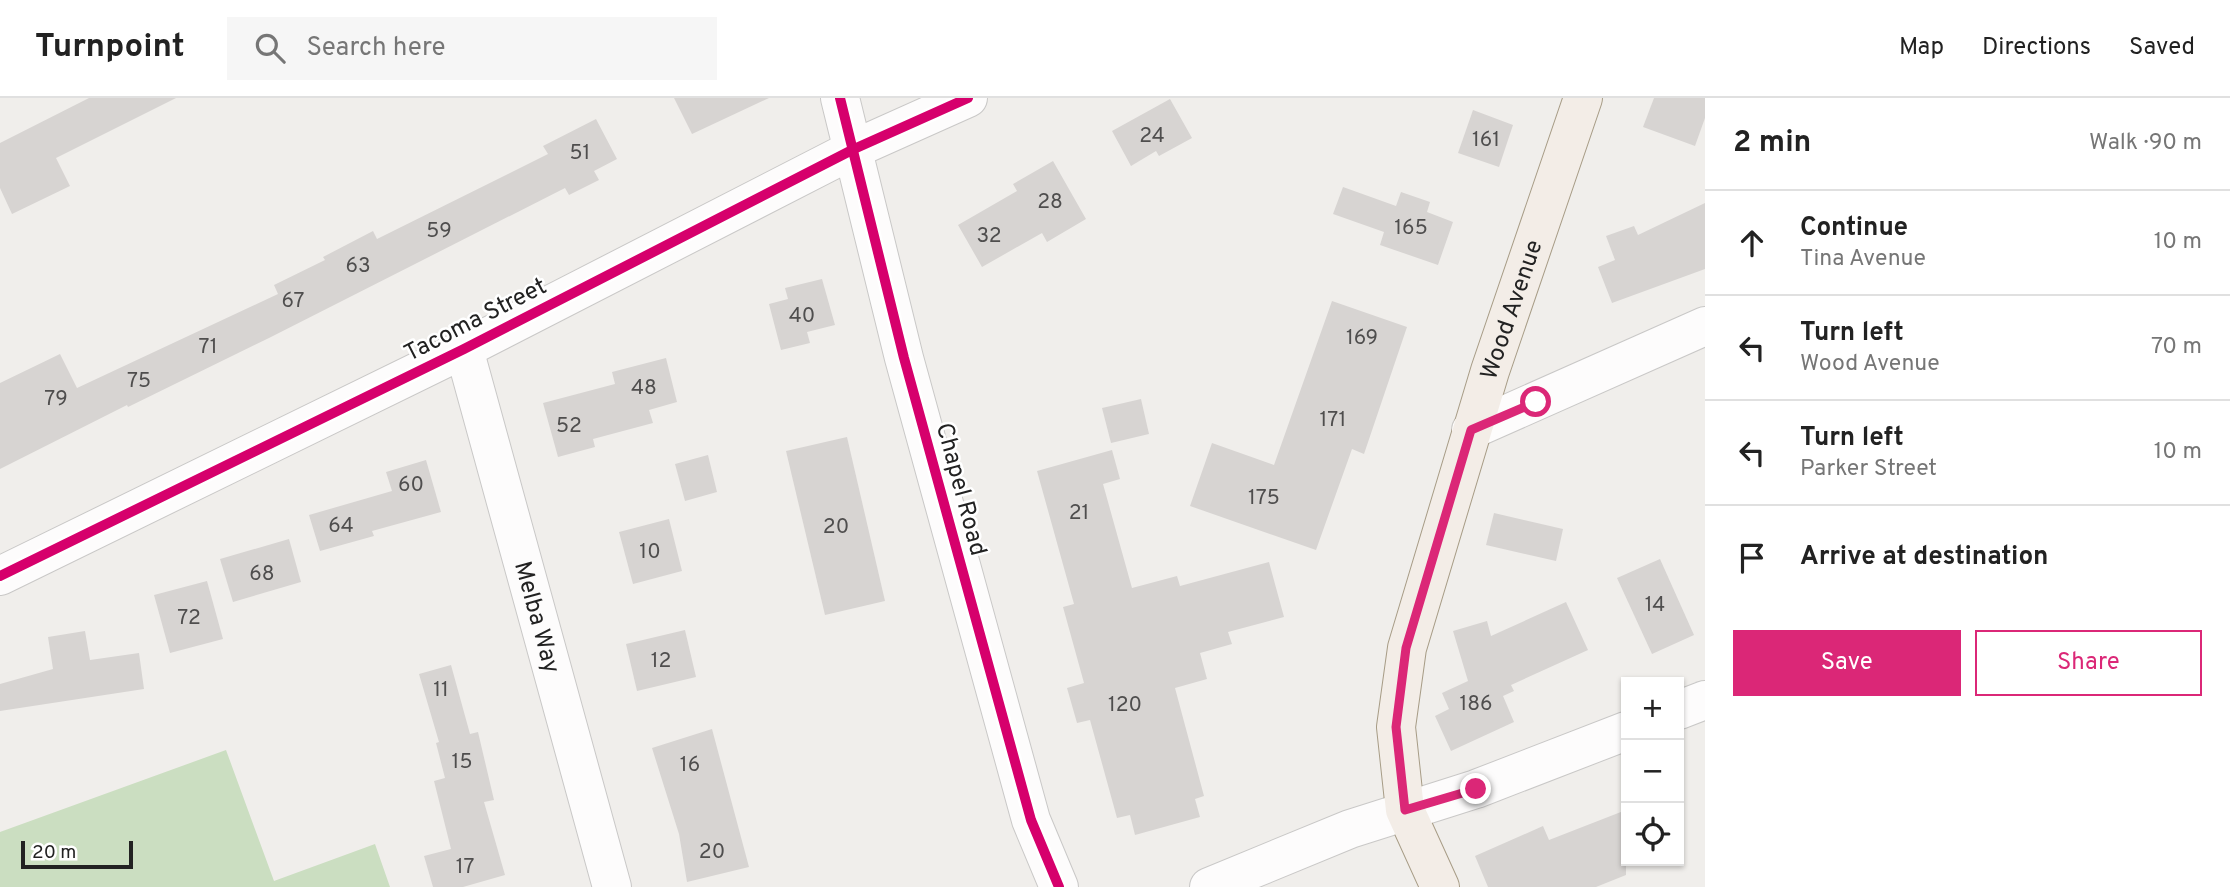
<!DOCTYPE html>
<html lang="en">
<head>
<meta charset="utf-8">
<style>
  :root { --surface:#fff; --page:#f6f6f6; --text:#222; --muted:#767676; --line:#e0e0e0; --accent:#db2777 }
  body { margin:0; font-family:Overpass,sans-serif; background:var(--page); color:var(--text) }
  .controls { position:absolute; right:21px; bottom:21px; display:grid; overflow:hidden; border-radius:0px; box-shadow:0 2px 5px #0004 }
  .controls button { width:63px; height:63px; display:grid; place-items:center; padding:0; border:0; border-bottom:2px solid var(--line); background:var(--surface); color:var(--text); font:35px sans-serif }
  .scale { position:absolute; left:21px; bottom:18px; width:112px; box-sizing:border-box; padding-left:7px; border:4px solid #222; border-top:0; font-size:19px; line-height:24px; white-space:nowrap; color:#222; -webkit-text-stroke:5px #fff; paint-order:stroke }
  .stop { position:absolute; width:21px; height:21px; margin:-16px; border:5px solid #db2777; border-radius:50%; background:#fff }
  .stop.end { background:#db2777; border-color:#fff; box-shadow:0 2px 7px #0008 }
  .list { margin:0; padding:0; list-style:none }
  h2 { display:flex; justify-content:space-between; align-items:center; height:91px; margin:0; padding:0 28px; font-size:30px }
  h2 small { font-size:23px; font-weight:400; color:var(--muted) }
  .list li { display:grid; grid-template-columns:46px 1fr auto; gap:21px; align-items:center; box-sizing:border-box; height:105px; padding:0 28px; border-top:2px solid var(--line) }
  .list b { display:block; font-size:26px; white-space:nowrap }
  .list p { margin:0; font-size:23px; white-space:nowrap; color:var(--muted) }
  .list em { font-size:23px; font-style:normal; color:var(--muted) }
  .actions { display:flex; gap:14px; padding:21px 28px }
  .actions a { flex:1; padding:16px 0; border:2px solid var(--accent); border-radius:0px; text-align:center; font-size:24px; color:var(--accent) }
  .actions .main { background:var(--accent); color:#fff }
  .icon { flex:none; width:38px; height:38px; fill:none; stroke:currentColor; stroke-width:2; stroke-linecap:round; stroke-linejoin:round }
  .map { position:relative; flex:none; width:1705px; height:789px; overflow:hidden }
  header { display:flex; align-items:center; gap:42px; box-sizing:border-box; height:98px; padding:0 35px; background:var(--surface); border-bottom:2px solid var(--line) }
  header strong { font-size:33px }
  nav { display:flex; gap:38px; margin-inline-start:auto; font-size:24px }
  .search { width:490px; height:63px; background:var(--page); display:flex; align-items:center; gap:18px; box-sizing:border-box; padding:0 24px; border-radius:0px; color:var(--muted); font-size:26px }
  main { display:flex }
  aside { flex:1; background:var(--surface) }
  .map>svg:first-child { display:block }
  .forest { fill:#cbdec1 }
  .building { fill:#d7d4d2 }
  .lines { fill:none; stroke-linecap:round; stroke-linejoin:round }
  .minor-casing { stroke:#c9c8c7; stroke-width:40 }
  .major-casing { stroke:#a79c86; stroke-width:40 }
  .minor { stroke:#fdfcfc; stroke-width:38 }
  .major { stroke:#f3ede7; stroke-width:38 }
  .cycleway-casing { stroke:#fff; stroke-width:15 }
  .cycleway { stroke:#d6006c; stroke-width:10 }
  .route { stroke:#db2777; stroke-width:9 }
  .labels { text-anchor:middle; stroke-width:5; stroke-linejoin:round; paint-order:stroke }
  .number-label { font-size:21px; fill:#4f4e4e }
  .street-label { font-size:24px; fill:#222; stroke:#fff }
</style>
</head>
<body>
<header>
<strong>Turnpoint</strong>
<div class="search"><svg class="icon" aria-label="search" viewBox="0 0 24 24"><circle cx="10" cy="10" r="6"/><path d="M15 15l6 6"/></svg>Search here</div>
<nav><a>Map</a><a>Directions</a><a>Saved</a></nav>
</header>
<main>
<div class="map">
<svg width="1705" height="789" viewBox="0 0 1705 789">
  <rect width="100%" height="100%" fill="#f0eeeb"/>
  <path class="forest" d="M226,652L274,783L375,746L390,789H0V734Z"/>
  <g class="building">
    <path d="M89,0H176L56,60L70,88L12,116L0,90V45Z"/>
    <path d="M674,0H769L692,36Z"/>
    <path d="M1654,0H1705V20L1695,48L1643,29Z"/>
    <path d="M1170,1L1192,40L1159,58L1156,53L1131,68L1112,33Z"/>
    <path d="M1473,12L1513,27L1499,69L1458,55Z"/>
    <path d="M596,21L617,61L594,73L599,82L569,97L565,90L269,240L128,309L127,307L0,371V285L60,256L77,290L278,196L274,187L325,162L323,159L373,133L377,141L548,56L543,48Z"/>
    <path d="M1053,63L1086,121L1047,144L1042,135L982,169L958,127L1017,93L1013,86Z"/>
    <path d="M1343,89L1396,108L1401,94L1430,104L1427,114L1453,124L1438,167L1380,147L1384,134L1333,116Z"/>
    <path d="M1705,105V171L1612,205L1598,169L1615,162L1606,138L1634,128L1638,137Z"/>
    <path d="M822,181L835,227L807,234L810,245L781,252L769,206L788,201L785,190Z"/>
    <path d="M1332,203L1407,229L1364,356L1352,351L1316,452L1190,408L1212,345L1274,367Z"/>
    <path d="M666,260L677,304L649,312L653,325L593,341L595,349L558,359L543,305L615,286L612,274Z"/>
    <path d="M1141,301L1149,336L1111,345L1102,310Z"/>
    <path d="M847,339L885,503L825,517L786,353Z"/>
    <path d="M1112,352L1120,381L1103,386L1132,490L1177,478L1180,488L1269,464L1284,519L1228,534L1232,546L1200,555L1207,581L1175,590L1204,698L1195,701L1200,719L1135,737L1130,717L1117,720L1090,622L1077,625L1067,590L1084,585L1063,509L1074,506L1037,373Z"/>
    <path d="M708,357L717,394L685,403L675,366Z"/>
    <path d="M426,362L441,414L372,433L374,438L320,453L309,417L392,393L386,374Z"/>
    <path d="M1494,415L1563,431L1556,463L1486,447Z"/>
    <path d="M669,421L682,473L633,486L619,434Z"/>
    <path d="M289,441L301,484L233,504L220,461Z"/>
    <path d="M1660,461L1694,537L1652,556L1617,480Z"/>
    <path d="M207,483L223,541L170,555L154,497Z"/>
    <path d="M1566,504L1588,552L1511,587L1514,593L1503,598L1514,624L1451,653L1435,618L1449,611L1442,595L1468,583L1453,533L1487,523L1491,538Z"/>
    <path d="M685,532L696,579L637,593L626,546Z"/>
    <path d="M85,533L90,562L139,555L144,591L0,613V586L53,571L48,539Z"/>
    <path d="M451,567L470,636L478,634L494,702L484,704L505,777L463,789H433L424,758L451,751L434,683L445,680L436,645L439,644L419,576Z"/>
    <path d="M712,631L749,769L687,784L679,736L652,650Z"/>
    <path d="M1626,712V777L1596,789H1488L1475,758L1543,728L1549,742Z"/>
  </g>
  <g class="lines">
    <g class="minor-casing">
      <g id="minor">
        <path d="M840,0L904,260L1031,722L1059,789"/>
        <path id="s1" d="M464,251L612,789"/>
        <path d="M1471,332L1705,228"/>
        <path d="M0,478L464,251L854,51L968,0"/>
        <path d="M1679,612L1705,602"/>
        <path d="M1209,789L1350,731L1476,691L1626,633"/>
      </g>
    </g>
    <g class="major-casing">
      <g id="major">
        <path id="s2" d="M1440,789L1405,712L1396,629L1407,550L1490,273L1583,0"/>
      </g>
    </g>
    <use href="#minor" class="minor"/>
    <use href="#major" class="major"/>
    <g class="cycleway-casing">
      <g id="cycleway">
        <path d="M840,0L904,260L1031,722L1059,789"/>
        <path d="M0,478L464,251L854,51L968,0"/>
      </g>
    </g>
    <use href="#cycleway" class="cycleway"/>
  </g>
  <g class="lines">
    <path class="route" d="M1476,691L1405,712L1396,629L1406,550L1471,332L1536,304"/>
  </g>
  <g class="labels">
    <g class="number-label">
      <text x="1152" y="44">24</text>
      <text x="1486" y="48">161</text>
      <text x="580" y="61">51</text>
      <text x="1050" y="110">28</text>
      <text x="1411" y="136">165</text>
      <text x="439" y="139">59</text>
      <text x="989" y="144">32</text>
      <text x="358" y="174">63</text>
      <text x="293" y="209">67</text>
      <text x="802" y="224">40</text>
      <text x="1362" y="246">169</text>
      <text x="208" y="255">71</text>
      <text x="139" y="289">75</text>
      <text x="644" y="296">48</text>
      <text x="56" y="307">79</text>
      <text x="1333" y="328">171</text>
      <text x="569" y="334">52</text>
      <text x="411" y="393">60</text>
      <text x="1264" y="406">175</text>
      <text x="1079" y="421">21</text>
      <text x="341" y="434">64</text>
      <text x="836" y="435">20</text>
      <text x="650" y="460">10</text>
      <text x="262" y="482">68</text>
      <text x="1655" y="513">14</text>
      <text x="189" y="526">72</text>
      <text x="661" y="569">12</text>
      <text x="441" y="598">11</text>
      <text x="1476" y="612">186</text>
      <text x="1125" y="613">120</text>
      <text x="462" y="670">15</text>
      <text x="690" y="673">16</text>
      <text x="712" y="760">20</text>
      <text x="465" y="775">17</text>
    </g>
    <g class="street-label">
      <text dy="8" stroke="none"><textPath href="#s2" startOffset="602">Wood Avenue</textPath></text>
      <text transform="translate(475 221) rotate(-27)" y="8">Tacoma Street</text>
      <text transform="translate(962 391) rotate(75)" y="8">Chapel Road</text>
      <text dy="8" stroke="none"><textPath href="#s1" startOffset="278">Melba Way</textPath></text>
    </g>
  </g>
</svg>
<div class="controls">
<button>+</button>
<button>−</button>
<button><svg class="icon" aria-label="locate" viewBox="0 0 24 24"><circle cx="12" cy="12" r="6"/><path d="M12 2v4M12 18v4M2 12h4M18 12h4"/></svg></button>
</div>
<div class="scale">20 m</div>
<div class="stop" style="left:1536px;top:304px"></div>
<div class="stop end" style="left:1476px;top:691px"></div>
</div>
<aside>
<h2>2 min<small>Walk · 90 m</small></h2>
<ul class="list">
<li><svg class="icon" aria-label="ahead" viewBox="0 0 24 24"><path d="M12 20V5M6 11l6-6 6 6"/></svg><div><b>Continue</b><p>Tina Avenue</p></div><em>10 m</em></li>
<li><svg class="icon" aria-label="left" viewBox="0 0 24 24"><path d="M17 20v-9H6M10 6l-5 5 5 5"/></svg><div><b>Turn left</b><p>Wood Avenue</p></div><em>70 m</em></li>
<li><svg class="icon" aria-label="left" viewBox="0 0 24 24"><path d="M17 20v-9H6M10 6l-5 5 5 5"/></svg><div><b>Turn left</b><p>Parker Street</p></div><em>10 m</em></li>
<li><svg class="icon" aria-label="arrive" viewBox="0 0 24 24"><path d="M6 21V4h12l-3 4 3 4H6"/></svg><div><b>Arrive at destination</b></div></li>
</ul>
<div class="actions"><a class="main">Save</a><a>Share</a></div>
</aside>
</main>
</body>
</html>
